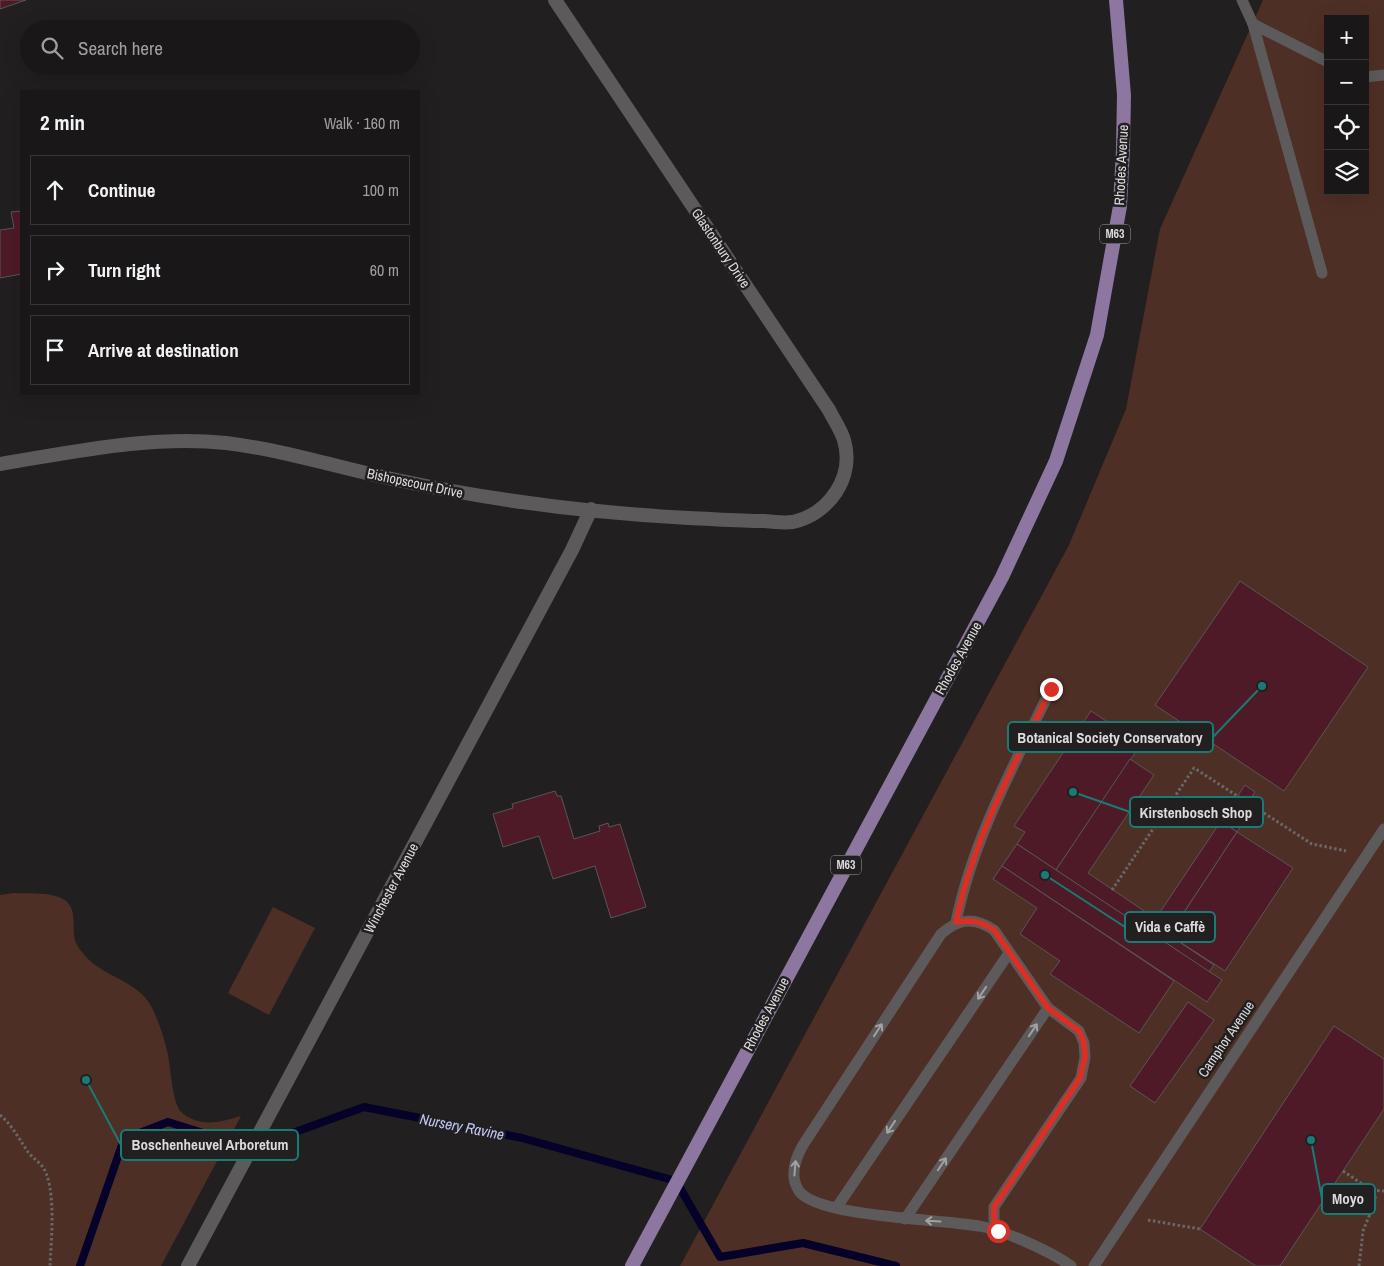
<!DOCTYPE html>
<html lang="en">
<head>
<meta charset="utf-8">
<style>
  :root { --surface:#191718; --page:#222021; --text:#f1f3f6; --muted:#9f9fa2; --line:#373637 }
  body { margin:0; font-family:"Archivo Narrow",sans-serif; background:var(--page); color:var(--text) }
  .controls { position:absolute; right:15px; top:15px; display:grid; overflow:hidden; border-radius:0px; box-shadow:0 5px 20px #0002 }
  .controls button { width:45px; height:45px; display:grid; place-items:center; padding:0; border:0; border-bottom:1px solid var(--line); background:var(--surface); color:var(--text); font:25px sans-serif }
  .stop { position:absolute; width:15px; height:15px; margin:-11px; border:4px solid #d93025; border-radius:50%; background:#fff }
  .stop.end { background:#d93025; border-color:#fff; box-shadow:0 1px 5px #0008 }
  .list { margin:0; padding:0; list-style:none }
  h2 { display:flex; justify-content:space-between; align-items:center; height:65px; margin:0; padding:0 20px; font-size:21px }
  h2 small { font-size:16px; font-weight:400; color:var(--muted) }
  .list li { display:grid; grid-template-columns:32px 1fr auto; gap:15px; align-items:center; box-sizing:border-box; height:70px; margin:0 10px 10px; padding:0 10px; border:1px solid var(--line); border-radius:0px }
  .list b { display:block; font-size:19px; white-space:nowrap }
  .list em { font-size:16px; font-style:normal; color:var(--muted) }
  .icon { flex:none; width:28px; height:28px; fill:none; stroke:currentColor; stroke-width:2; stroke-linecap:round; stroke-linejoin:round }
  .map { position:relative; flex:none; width:1384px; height:1266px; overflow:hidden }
  .search { position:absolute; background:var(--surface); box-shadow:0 5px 20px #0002; left:20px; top:20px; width:400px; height:55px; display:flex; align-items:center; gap:12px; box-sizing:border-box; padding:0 18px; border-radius:28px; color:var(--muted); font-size:19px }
  .panel { position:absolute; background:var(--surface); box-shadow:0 5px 20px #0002; left:20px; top:90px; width:400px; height:305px; border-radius:0px }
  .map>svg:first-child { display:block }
  .green { fill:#4e2f25; fill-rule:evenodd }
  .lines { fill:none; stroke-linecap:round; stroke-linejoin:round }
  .stream { stroke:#060129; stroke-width:8 }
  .building { fill:#4e1a27; stroke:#595656 }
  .path { stroke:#696768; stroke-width:3; stroke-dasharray:2.5 2.5; stroke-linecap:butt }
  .service { stroke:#5d5a5c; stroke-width:11 }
  .minor { stroke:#5d5a5c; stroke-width:14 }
  .primary { stroke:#8d769f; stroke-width:14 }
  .oneway { stroke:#a3a1a2 }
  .route { stroke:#d93025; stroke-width:6 }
  .labels { text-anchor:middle; stroke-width:5; stroke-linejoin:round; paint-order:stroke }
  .shield { fill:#211f20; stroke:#a4a3a4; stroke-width:1 }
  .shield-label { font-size:12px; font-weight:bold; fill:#dcdbdc }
  .street-label { font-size:14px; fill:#dcdbdc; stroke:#211f20 }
  .water-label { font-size:15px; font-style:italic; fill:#c2c9f8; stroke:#211f20 }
  .leader { fill:none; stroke:#197b74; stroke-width:2 }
  .callout-dot { fill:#197b74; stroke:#211f20; stroke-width:2 }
  .callout { fill:#211f20; stroke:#197b74; stroke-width:2 }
  .callout-label { font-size:15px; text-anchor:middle; font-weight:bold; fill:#dcdbdc }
</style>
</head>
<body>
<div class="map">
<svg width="1384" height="1266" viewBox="0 0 1384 1266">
  <rect width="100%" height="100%" fill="#211f20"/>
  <g class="green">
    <path d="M1263,0H1384V1266H680L1069,545L1126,409L1160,229ZM1328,19H1365V191H1328Z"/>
    <path d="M14,893C29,894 53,891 66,901C77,910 72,928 75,940C76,945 82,952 85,956C106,979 142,981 154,1012C160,1025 165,1041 168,1055C171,1070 172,1099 180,1111C199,1128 218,1123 241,1116L161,1266H0V895Z"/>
    <path d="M273,907L315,928L269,1015L228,993Z"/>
  </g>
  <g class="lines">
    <path class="stream" d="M80,1266L124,1139L168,1122L251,1148L364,1107L522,1138L676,1181L720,1257L803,1243L896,1266"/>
  </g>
  <g class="building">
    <path d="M0,0H26L0,9Z"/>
    <path d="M21,211V274L0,278V230L14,228L11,212Z"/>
    <path d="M1240,581L1368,667L1284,791L1155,705Z"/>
    <path d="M1091,711L1141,744L1056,870L1017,844L1025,832L1014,826Z"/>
    <path d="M1130,759L1154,775L1088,873L1156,919L1152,924L1214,965L1209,972L1056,870Z"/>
    <path d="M1245,785L1255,792L1242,811L1248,816L1237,832L1221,821Z"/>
    <path d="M555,791L557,796H561L574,839L600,831L599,826L608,823L609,827L620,824L646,907L611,918L595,866L553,879L539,836L503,847L493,814L513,808L512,804Z"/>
    <path d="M1221,821L1237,832L1169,935L1152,924Z"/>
    <path d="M1237,832L1293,868L1225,971L1169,935Z"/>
    <path d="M1017,844L1222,980L1207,1002L1002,866Z"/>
    <path d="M1002,866L1174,981L1139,1033L1050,974L1060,961L1020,934L1037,908L993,879Z"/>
    <path d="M1188,1002L1214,1020L1155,1103L1130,1086Z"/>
    <path d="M1334,1026L1384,1059V1109L1280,1266H1256L1200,1229Z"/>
  </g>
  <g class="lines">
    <g class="path">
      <path d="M1112,890L1194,768L1312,844L1346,851"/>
      <path d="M0,1115C11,1124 18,1137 26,1149C30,1156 37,1160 42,1166C57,1185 51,1242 50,1266"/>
      <path d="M1343,1171L1371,1190L1384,1191"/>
      <path d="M1148,1220L1200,1229"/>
      <path d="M1359,1266L1363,1231L1376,1199L1371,1190"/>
    </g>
    <g class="service">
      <path d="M1242,0L1253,24L1328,62"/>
      <path d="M1253,24L1322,273"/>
      <path d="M1365,77L1384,75"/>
      <path d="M956,922C973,839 1014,765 1051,689"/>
      <path d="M837,1207L1009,953"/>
      <path d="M905,1219L1048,1008"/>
      <path d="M998,1231L994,1220V1207L1081,1078L1085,1057L1084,1043L1079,1031L1048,1008L994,930C974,917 959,918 941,934L803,1145C795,1159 789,1176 799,1191C818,1218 949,1219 984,1227C1007,1232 1052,1252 1071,1266"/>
      <path d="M1094,1266L1384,829"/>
    </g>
    <g class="minor">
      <path d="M0,464C74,452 151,435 226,443C285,450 343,469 402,481C496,501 592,513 689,518C714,519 739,521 764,521C773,522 784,523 793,522C829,514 855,477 844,440C841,430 834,420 829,410L555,0"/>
      <path d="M188,1266L572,550L591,509"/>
    </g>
    <path class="primary" d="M632,1266L1002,577L1056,461L1097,335L1120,206L1123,149L1124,95L1116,0"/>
  </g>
  <defs><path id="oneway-shaft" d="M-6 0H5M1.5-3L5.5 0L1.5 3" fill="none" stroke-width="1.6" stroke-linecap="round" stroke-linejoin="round" transform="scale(1.25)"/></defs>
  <g class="oneway">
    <use href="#oneway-shaft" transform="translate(982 993) rotate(124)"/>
    <use href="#oneway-shaft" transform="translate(878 1030) rotate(-57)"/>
    <use href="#oneway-shaft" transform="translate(1033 1030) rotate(-56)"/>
    <use href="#oneway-shaft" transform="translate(891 1127) rotate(124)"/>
    <use href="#oneway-shaft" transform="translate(942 1164) rotate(-56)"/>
    <use href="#oneway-shaft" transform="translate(795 1168) rotate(-85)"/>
    <use href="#oneway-shaft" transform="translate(933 1221) rotate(-177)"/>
  </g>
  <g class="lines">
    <path class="route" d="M998,1231L994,1220V1207L1080,1078L1085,1057L1084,1043L1079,1031L1048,1008L994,930C981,922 972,919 956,922C973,839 1014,765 1051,689"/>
  </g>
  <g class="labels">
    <g class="shield">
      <rect x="1100" y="224.5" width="30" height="19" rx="4"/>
      <rect x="831" y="855.5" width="30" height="19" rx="4"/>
    </g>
    <g class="shield-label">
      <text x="1115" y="238">M63</text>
      <text x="846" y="869">M63</text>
    </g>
    <g class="street-label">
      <text transform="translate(1121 165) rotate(-87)" y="5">Rhodes Avenue</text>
      <text transform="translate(721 248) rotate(56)" y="5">Glastonbury Drive</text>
      <text transform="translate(415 483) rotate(12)" y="5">Bishopscourt Drive</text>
      <text transform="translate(958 658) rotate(-61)" y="5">Rhodes Avenue</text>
      <text transform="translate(391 888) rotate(-62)" y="5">Winchester Avenue</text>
      <text transform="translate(766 1014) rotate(-62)" y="5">Rhodes Avenue</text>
      <text transform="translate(1226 1039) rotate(-56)" y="5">Camphor Avenue</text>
    </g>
    <g class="water-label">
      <text transform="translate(462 1127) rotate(11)" y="5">Nursery Ravine</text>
    </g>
  </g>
  <path class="leader" d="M1262 686L1213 737M1073 792L1130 812M1045 875L1125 927M86 1080L121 1145M1311 1140L1322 1199"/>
  <g class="callout-dot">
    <circle cx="1262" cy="686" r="5"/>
    <circle cx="1073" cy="792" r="5"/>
    <circle cx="1045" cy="875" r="5"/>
    <circle cx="86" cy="1080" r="5"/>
    <circle cx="1311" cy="1140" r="5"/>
  </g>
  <g class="callout">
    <rect x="1008" y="722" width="205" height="30" rx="5"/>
    <rect x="1130" y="797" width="133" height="30" rx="5"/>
    <rect x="1125" y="912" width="90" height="30" rx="5"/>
    <rect x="121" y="1130" width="177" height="30" rx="5"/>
    <rect x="1322" y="1184" width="53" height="30" rx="5"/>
  </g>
  <g class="callout-label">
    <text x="1110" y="743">Botanical Society Conservatory</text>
    <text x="1196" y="818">Kirstenbosch Shop</text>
    <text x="1170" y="932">Vida e Caffè</text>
    <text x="210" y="1150">Boschenheuvel Arboretum</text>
    <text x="1348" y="1204">Moyo</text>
  </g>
</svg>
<div class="controls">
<button>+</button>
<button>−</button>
<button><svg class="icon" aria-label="locate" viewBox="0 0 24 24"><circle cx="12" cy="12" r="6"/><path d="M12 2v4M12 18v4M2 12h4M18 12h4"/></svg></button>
<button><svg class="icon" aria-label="layers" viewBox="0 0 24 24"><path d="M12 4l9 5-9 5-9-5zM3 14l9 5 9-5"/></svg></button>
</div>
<div class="stop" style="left:998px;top:1231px"></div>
<div class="stop end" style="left:1051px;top:689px"></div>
<div class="search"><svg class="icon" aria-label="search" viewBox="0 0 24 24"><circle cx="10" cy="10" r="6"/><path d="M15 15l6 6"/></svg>Search here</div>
<section class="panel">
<h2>2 min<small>Walk · 160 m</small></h2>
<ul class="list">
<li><svg class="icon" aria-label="ahead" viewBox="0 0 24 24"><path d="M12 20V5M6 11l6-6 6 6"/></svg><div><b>Continue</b></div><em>100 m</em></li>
<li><svg class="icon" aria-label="right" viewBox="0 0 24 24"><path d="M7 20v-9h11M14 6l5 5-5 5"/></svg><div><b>Turn right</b></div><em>60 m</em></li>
<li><svg class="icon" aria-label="arrive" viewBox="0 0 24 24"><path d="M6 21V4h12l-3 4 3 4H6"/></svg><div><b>Arrive at destination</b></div></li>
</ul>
</section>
</div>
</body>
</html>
